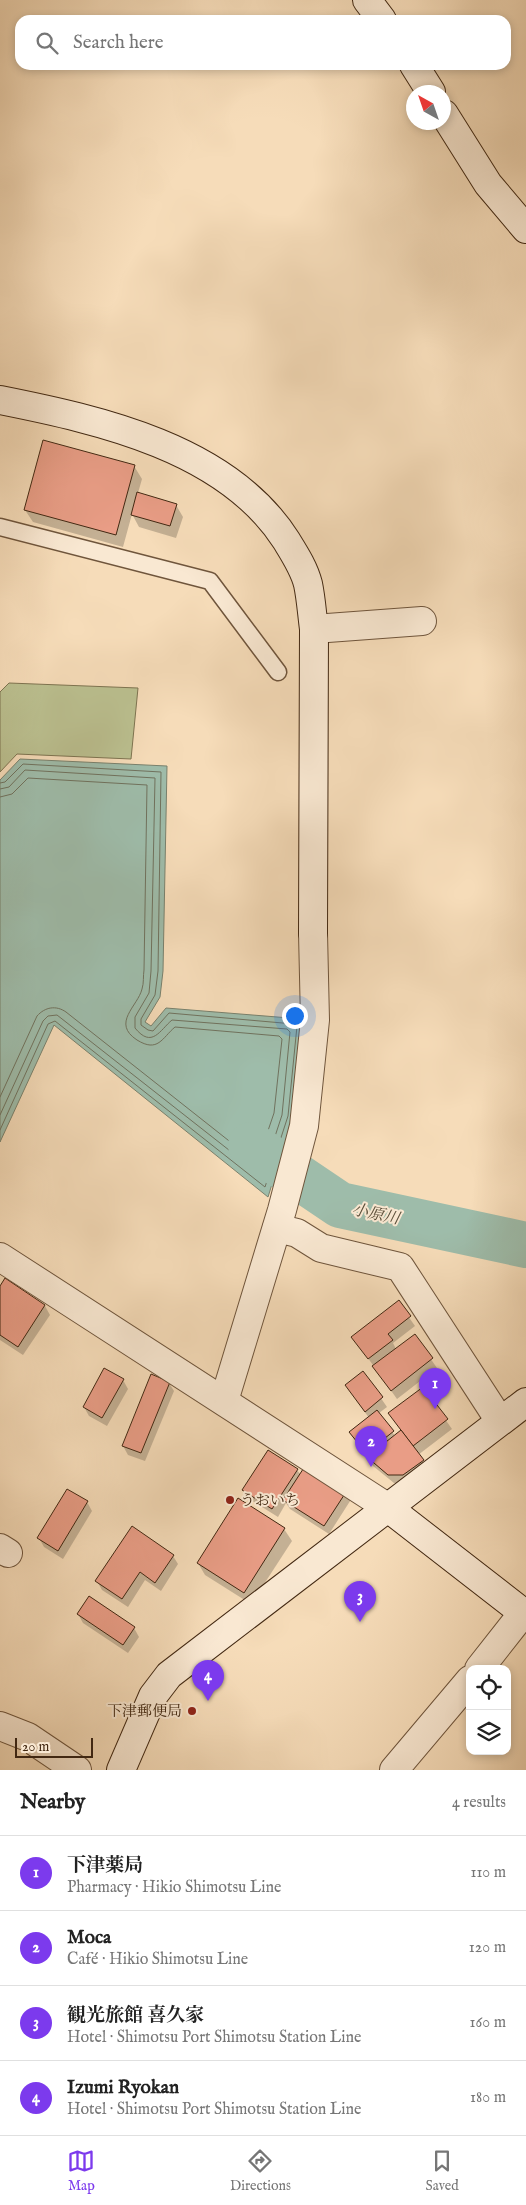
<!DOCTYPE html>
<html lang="en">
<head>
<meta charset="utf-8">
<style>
  :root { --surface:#fff; --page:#f2f2f2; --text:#222; --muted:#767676; --line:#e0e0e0; --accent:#7c3aed }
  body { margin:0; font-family:"IM FELL English","Noto Serif JP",serif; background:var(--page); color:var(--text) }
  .controls { position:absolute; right:15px; bottom:15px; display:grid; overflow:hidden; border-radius:10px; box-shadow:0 2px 8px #0003 }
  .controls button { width:45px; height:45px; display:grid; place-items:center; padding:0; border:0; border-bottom:1px solid var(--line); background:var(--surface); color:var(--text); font:25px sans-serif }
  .compass { position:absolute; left:406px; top:85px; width:45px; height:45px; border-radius:50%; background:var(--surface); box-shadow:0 2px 8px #0003; rotate:320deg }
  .scale { position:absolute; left:15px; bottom:12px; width:78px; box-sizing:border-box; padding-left:5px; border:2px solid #422812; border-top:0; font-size:14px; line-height:18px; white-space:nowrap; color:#422812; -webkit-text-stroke:4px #f9e8d2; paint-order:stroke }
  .you { position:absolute; left:294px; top:1015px; width:18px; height:18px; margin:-12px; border:4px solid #fff; border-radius:50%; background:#1a73e8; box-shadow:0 0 0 8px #1a73e833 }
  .badge { display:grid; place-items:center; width:32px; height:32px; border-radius:50%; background:var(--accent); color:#fff; font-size:16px; font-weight:700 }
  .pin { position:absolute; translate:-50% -41px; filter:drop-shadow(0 1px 2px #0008) }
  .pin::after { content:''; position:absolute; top:26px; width:18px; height:15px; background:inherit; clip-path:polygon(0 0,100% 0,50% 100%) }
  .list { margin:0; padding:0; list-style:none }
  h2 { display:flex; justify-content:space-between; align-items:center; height:65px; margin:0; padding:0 20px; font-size:21px }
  h2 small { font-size:16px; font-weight:400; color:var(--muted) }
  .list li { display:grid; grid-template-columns:32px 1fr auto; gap:15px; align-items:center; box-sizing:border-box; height:75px; padding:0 20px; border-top:1px solid var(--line) }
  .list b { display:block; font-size:19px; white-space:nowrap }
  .list p { margin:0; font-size:16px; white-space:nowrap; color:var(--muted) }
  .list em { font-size:16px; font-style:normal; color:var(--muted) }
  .icon { flex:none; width:28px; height:28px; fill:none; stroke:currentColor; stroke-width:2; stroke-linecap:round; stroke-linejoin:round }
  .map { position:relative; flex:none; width:526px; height:1770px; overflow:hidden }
  .search { position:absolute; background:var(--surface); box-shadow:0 2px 8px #0003; left:15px; right:15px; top:15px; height:55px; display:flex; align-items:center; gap:12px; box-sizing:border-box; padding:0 18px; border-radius:15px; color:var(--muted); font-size:19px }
  .sheet { height:365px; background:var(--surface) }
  nav { display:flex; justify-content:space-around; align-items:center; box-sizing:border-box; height:70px; border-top:1px solid var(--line); background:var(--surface); font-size:14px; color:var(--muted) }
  nav a { display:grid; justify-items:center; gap:2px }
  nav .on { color:var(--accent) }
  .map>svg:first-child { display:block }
  .green { fill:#bbc090; stroke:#7e7451 }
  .water { fill:#9ebcaa; stroke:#79816d }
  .shadow { fill:#0003 }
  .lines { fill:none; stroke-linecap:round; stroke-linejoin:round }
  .shore { stroke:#70725e; stroke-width:1 }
  .river { stroke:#9ebcaa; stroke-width:46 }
  .building { fill:#e99d86; stroke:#422812 }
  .lane-casing { stroke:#6f553c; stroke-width:19 }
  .street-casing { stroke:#6f553c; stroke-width:30 }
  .secondary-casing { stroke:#422812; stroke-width:30 }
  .lane { stroke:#f9e8d2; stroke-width:16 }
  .street { stroke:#f9e8d2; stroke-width:28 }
  .secondary { stroke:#f9e8d2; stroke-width:28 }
  .poi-dot { fill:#8f2418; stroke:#f9e8d2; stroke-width:2 }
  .labels { text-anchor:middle; stroke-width:4; stroke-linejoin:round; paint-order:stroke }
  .poi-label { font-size:15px; fill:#422812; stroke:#f9e8d2; text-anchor:start }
  .water-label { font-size:16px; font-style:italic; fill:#594d38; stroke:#f9e8d2 }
</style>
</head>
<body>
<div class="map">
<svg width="526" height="1770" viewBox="0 0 526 1770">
  <rect width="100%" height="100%" fill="#f6dcb9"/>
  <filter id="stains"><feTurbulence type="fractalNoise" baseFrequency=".004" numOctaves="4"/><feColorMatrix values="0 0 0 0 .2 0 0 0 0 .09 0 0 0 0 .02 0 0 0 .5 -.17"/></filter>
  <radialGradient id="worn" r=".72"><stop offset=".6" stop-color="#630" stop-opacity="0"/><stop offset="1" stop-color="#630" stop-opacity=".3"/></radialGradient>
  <path class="green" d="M9,683L138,688L131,759L17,754L0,772V692Z"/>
  <path class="water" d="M20,759L167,766L163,971L160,997L145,1022L151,1026L166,1008L302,1019L293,1117L268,1197L54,1025L0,1142V780Z"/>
  <g class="shadow">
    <path d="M134,466L142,479L138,493L176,505L183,517L176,538L139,527L132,514L123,547L33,522L25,510Z"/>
    <path d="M5,1280L45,1306L50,1315L23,1355L0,1340V1288Z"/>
    <path d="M398,1302L415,1326L393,1343L396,1349L414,1335L437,1368L397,1399L353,1337Z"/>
    <path d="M363,1372L387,1407L379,1413L395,1436L402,1431L390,1414L423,1388L452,1429L418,1455L428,1469L408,1484L394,1483L373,1466L356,1440L369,1418L346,1385Z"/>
    <path d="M123,1380L128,1389L107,1426L89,1416L84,1407Z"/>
    <path d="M169,1383L174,1391L145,1461L128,1455L123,1446Z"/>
    <path d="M297,1470L301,1475L352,1498L329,1534L290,1509L286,1503L278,1517L249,1499L244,1490Z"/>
    <path d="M239,1500L284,1529L292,1541L251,1604L205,1575L198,1563Z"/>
    <path d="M87,1502L92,1511L63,1559L44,1547L39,1538Z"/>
    <path d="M173,1556L178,1564L161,1591L145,1580L128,1607L102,1590L97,1581Z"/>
    <path d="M78,1614L134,1628L139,1637L128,1653L83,1623Z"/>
  </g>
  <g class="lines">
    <g class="shore">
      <path d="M0,783L5,782L23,764L161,772L158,971L155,995L141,1019V1025L148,1030L153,1031L169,1013L294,1024L297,1026L288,1116L265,1187L55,1021L48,1024L0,1130"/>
      <path d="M0,789L9,787L25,770L155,778L151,971L149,993L135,1017V1028C152,1049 160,1030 172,1020L287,1029L290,1032L282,1115L262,1176L57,1015L48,1016L43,1021L0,1115"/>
      <path d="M0,797L12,794L28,778L147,785L144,970C143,976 144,983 142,989C138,1006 111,1023 137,1040C158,1053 162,1038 175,1027L279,1036L282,1039L274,1113L257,1163L66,1012C56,1005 45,1007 37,1016L0,1097"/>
    </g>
    <path class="river" d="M251,1145L340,1205L526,1245"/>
  </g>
  <g class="building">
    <path d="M43,440L135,465L116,535L24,510Z"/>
    <path d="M137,492L177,504L170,526L131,515Z"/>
    <path d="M5,1278L45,1305L18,1347L0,1335V1286Z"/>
    <path d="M399,1300L411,1316L388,1334L393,1340L368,1359L351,1337Z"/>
    <path d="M415,1334L433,1358L391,1391L372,1366Z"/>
    <path d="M104,1368L124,1379L102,1418L83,1407Z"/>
    <path d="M363,1371L383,1397L365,1412L345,1385Z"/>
    <path d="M151,1374L170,1382L141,1453L122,1446Z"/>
    <path d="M423,1387L448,1419L413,1446L388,1413Z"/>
    <path d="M377,1410L394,1431L366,1453L349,1432Z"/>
    <path d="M401,1430L424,1460L403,1475H388L367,1457Z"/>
    <path d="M268,1450L298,1469L272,1509L242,1490Z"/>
    <path d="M307,1463L348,1489L324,1526L283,1500Z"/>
    <path d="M67,1489L88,1501L58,1551L37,1538Z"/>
    <path d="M238,1498L285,1528L244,1593L197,1563Z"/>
    <path d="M132,1526L174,1555L155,1583L140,1572L122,1599L95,1581Z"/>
    <path d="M89,1596L135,1627L123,1645L77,1614Z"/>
  </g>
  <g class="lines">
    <g class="lane-casing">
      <path id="lane" d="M0,527L210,581L278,672"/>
    </g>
    <g class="street-casing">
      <g id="street">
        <path d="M314,629L422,621"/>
        <path d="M277,1228L297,1233L321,1248L400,1267L500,1421"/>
        <path d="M0,1257L387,1507"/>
        <path d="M224,1401L282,1210L304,1126L315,1020L313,933"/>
        <path d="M0,1548L8,1553"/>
        <path d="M479,1669L523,1613"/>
        <path d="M0,1726L28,1737L77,1770"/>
        <path d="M394,1770L470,1680"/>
      </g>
    </g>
    <g class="secondary-casing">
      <g id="secondary">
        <path d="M367,0L382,20"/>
        <path d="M414,65L431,92"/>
        <path d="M444,114L488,184L526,229"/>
        <path d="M0,400C100,420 227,448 286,540C294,553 304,568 308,584C311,598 312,614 314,629L313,933"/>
        <path d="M387,1507L526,1615"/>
        <path d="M121,1770L153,1696L169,1675L526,1402"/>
      </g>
    </g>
    <use href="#lane" class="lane"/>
    <use href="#street" class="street"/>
    <use href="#secondary" class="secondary"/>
  </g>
  <g class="poi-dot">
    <circle cx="230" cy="1500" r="5"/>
    <circle cx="192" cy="1711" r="5"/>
  </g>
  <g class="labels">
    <g class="poi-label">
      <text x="240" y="1505">うおいち</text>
      <text x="182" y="1716" text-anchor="end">下津郵便局</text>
    </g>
    <g class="water-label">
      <text transform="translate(376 1213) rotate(12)" y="6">小原川</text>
    </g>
  </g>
  <rect width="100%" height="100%" filter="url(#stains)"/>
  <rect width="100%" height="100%" fill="url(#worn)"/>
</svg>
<div class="controls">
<button><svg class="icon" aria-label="locate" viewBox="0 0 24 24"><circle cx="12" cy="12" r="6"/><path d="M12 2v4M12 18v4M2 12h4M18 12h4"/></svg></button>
<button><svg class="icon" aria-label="layers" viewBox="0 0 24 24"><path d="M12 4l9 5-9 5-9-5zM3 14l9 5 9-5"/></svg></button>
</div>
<svg class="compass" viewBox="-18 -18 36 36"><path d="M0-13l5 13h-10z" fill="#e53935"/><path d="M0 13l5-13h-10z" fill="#767676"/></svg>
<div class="scale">20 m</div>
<div class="you"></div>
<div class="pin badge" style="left:435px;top:1409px">1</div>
<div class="pin badge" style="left:371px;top:1467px">2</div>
<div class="pin badge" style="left:360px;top:1622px">3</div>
<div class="pin badge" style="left:208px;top:1701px">4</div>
<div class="search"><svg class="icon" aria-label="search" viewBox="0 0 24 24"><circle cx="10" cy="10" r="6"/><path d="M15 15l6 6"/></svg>Search here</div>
</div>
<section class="sheet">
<h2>Nearby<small>4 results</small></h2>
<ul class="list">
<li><span class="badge">1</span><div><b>下津薬局</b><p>Pharmacy · Hikio Shimotsu Line</p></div><em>110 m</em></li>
<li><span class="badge">2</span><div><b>Moca</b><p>Café · Hikio Shimotsu Line</p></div><em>120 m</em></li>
<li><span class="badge">3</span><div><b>観光旅館 喜久家</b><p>Hotel · Shimotsu Port Shimotsu Station Line</p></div><em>160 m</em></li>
<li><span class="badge">4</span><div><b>Izumi Ryokan</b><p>Hotel · Shimotsu Port Shimotsu Station Line</p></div><em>180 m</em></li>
</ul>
</section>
<nav>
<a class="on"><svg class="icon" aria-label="map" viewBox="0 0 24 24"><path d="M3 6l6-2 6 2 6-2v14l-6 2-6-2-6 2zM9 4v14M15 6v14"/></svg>Map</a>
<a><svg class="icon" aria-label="directions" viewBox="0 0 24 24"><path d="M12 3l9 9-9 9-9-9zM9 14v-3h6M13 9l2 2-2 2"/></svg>Directions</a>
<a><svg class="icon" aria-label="saved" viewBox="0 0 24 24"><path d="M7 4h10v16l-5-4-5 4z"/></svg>Saved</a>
</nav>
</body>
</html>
